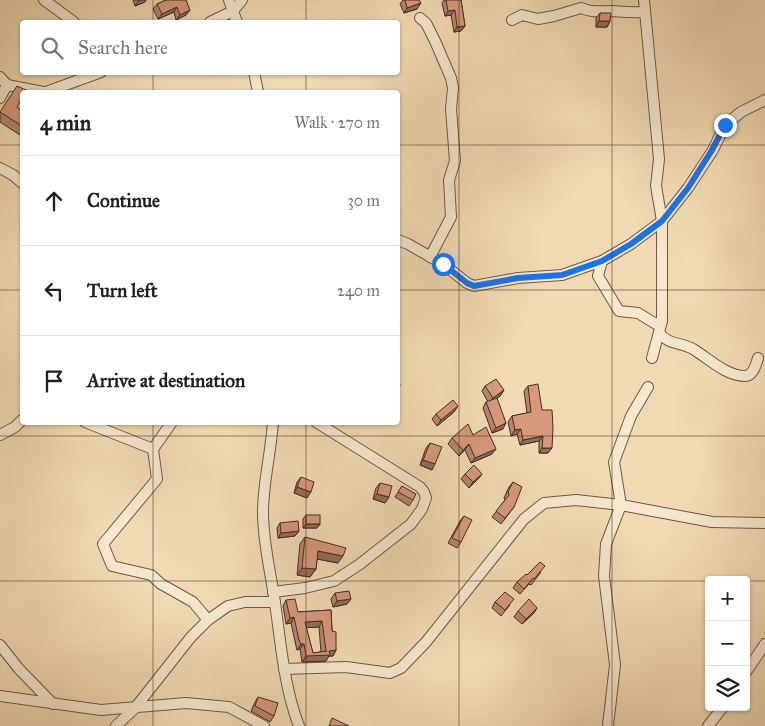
<!DOCTYPE html>
<html lang="en">
<head>
<meta charset="utf-8">
<style>
  :root { --surface:#fff; --page:#f2f2f2; --text:#202124; --muted:#757577; --line:#e0e0e0 }
  body { margin:0; font-family:"IM FELL Great Primer",serif; background:var(--page); color:var(--text) }
  .controls { position:absolute; right:15px; bottom:15px; display:grid; overflow:hidden; border-radius:5px; box-shadow:0 1px 4px #0004 }
  .controls button { width:45px; height:45px; display:grid; place-items:center; padding:0; border:0; border-bottom:1px solid var(--line); background:var(--surface); color:var(--text); font:25px sans-serif }
  .stop { position:absolute; width:15px; height:15px; margin:-11px; border:4px solid #1a73e8; border-radius:50%; background:#fff }
  .stop.end { background:#1a73e8; border-color:#fff; box-shadow:0 1px 5px #0008 }
  .list { margin:0; padding:0; list-style:none }
  h2 { display:flex; justify-content:space-between; align-items:center; height:65px; margin:0; padding:0 20px; font-size:21px }
  h2 small { font-size:16px; font-weight:400; color:var(--muted) }
  .list li { display:grid; grid-template-columns:32px 1fr auto; gap:15px; align-items:center; box-sizing:border-box; height:90px; padding:0 20px; border-top:1px solid var(--line) }
  .list b { display:block; font-size:19px; white-space:nowrap }
  .list em { font-size:16px; font-style:normal; color:var(--muted) }
  .icon { flex:none; width:28px; height:28px; fill:none; stroke:currentColor; stroke-width:2; stroke-linecap:round; stroke-linejoin:round }
  .map { position:relative; flex:none; width:765px; height:726px; overflow:hidden }
  .search { position:absolute; background:var(--surface); box-shadow:0 1px 4px #0004; left:20px; top:20px; width:380px; height:55px; display:flex; align-items:center; gap:12px; box-sizing:border-box; padding:0 18px; border-radius:5px; color:var(--muted); font-size:19px }
  .panel { position:absolute; background:var(--surface); box-shadow:0 1px 4px #0004; left:20px; top:90px; width:380px; height:335px; border-radius:5px }
  .map>svg:first-child { display:block }
  .lines { fill:none; stroke-linecap:round; stroke-linejoin:round }
  .street-casing { stroke:#6e5846; stroke-width:12 }
  .street { stroke:#f6e7ce; stroke-width:10 }
  .wall { fill:#b8846b; stroke:#432d22; fill-rule:evenodd }
  .shaded-wall { fill:#966b57; stroke:#432d22 }
  .building { fill:#d6997c; stroke:#432d22; fill-rule:evenodd }
  .route { stroke:#1a73e8; stroke-width:6 }
  .grid { fill:none; stroke:#432d22; stroke-width:1; stroke-opacity:0.55 }
</style>
</head>
<body>
<div class="map">
<svg width="765" height="726" viewBox="0 0 765 726">
  <rect width="100%" height="100%" fill="#f1dab3"/>
  <filter id="stains"><feTurbulence type="fractalNoise" baseFrequency=".004" numOctaves="4"/><feColorMatrix values="0 0 0 0 .2 0 0 0 0 .09 0 0 0 0 .02 0 0 0 .5 -.17"/></filter>
  <radialGradient id="worn" r=".72"><stop offset=".6" stop-color="#630" stop-opacity="0"/><stop offset="1" stop-color="#630" stop-opacity=".3"/></radialGradient>
  <g class="lines">
    <g class="street-casing">
      <g id="street">
        <path d="M44,0L74,22"/>
        <path d="M229,0L237,22"/>
        <path d="M644,0L659,159L656,186L662,221V321L652,358"/>
        <path d="M420,18L426,23L435,41L451,78L453,88L451,109L455,161L449,180L451,217L430,257"/>
        <path d="M512,20L522,15L538,19L554,16L581,8C594,13 600,11 613,11C624,12 633,13 645,12"/>
        <path d="M210,22L233,11L242,0"/>
        <path d="M254,72L258,92"/>
        <path d="M0,77L7,85"/>
        <path d="M46,92L101,72"/>
        <path d="M0,98L7,85L43,92"/>
        <path d="M0,168L13,175L22,183"/>
        <path d="M398,240L408,244L443,264L467,283L474,286L518,278L562,275L602,261L631,244L662,221L688,188L713,150L725,125L741,112L765,100"/>
        <path d="M602,261L598,276L619,311L638,313L656,324L662,321"/>
        <path d="M659,333C669,345 680,342 693,349C708,358 726,376 745,376C753,376 756,365 758,358"/>
        <path d="M85,422L153,449L157,479L103,544L112,566L151,575L161,584L193,602L208,620"/>
        <path d="M273,422C271,453 263,482 263,513C263,544 271,573 275,603C281,644 284,687 299,726"/>
        <path d="M0,435L15,427L22,420"/>
        <path d="M153,449L172,422"/>
        <path d="M273,592L305,588L334,581L360,564L411,524L422,509L426,498L424,492L420,487L316,422"/>
        <path d="M0,645L19,669L53,704"/>
        <path d="M284,669L346,667L390,673L401,668L426,642L524,519L544,503L576,500L621,505L712,522L765,523"/>
        <path d="M746,672L765,644"/>
        <path d="M0,696L101,710L186,703L229,707L264,726"/>
        <path d="M116,726L135,708L191,637L208,620L228,606L245,602H275"/>
        <path d="M608,726L615,665L604,576L606,544L621,505L614,462L631,416L648,387"/>
        <path d="M708,726L723,707"/>
      </g>
    </g>
    <use href="#street" class="street"/>
  </g>
  <g class="wall">
    <path d="M133,0H146L145,2L135,6Z"/>
    <path d="M166,0L190,10L186,15L176,20L174,12L158,19L153,9L157,4Z"/>
    <path d="M403,0H419L417,9L404,13L400,4Z"/>
    <path d="M444,0H461L465,26L461,31L454,32L451,15L445,16L442,3Z"/>
    <path d="M600,13L610,21L607,27H596V18Z"/>
    <path d="M17,107L22,111V131L20,135L0,122V112Z"/>
    <path d="M485,386L504,390L500,396L496,399L503,429L492,433L483,408L486,402H488L482,391Z"/>
    <path d="M528,386L548,453H539V441L520,445L517,434L511,436L508,422L512,416L527,413L524,391Z"/>
    <path d="M454,412L437,426L432,419L436,414Z"/>
    <path d="M473,435L492,454L471,463L465,450L459,456L448,444L452,438Z"/>
    <path d="M430,443L432,470L420,465L426,448Z"/>
    <path d="M465,474H482L478,479L469,488L461,479Z"/>
    <path d="M301,477L307,498L294,493L297,482Z"/>
    <path d="M513,482L514,507L501,524L492,517L505,500L504,498L509,487Z"/>
    <path d="M380,483L389,497L385,503L373,499L376,488Z"/>
    <path d="M402,486L413,500L409,506L395,497Z"/>
    <path d="M306,515L320,524L317,528H303V519Z"/>
    <path d="M464,516L461,542L457,548L448,543L460,521Z"/>
    <path d="M280,523L299,531L295,536L278,538L277,528Z"/>
    <path d="M305,537L338,563L317,559L316,569L310,577L297,575L300,544Z"/>
    <path d="M541,572L531,585L529,584L520,594L513,588L517,582L527,575Z"/>
    <path d="M335,593L347,604L333,607L331,599Z"/>
    <path d="M286,600L298,612L331,610L332,631L336,650L333,656H329L326,661L302,662L300,649L297,650L296,646L291,623L286,624L283,606ZM306,627H319L321,652L313,653Z"/>
    <path d="M495,602L510,605L501,616L492,608Z"/>
    <path d="M518,611L534,613L522,624L514,617Z"/>
    <path d="M258,697L274,716L270,722L251,711L255,702Z"/>
  </g>
  <g class="shaded-wall">
    <path d="M139,0H146L145,2L135,6Z"/>
    <path d="M421,3L417,9L404,13L407,8Z"/>
    <path d="M177,7L174,12L158,19L162,14Z"/>
    <path d="M190,10L186,15L176,20L180,15Z"/>
    <path d="M455,10L451,15L445,16L448,11Z"/>
    <path d="M599,21H610L607,27H596Z"/>
    <path d="M465,26L461,31L454,32L457,27Z"/>
    <path d="M504,390L500,396L489,403L493,398Z"/>
    <path d="M458,406L454,412L437,426L441,420Z"/>
    <path d="M506,423L503,429L492,433L496,428Z"/>
    <path d="M521,429L517,434L511,436L515,430Z"/>
    <path d="M543,436L539,441L520,445L523,440Z"/>
    <path d="M469,444L465,450L459,456L463,450Z"/>
    <path d="M542,448H552L548,453H539Z"/>
    <path d="M496,449L492,454L471,463L475,458Z"/>
    <path d="M423,460L435,464L432,470L420,465Z"/>
    <path d="M482,474L478,479L469,488L473,482Z"/>
    <path d="M297,487L311,492L307,498L294,493Z"/>
    <path d="M377,494L389,497L385,503L373,499Z"/>
    <path d="M306,524H320L317,528H303Z"/>
    <path d="M299,531L295,536L278,538L281,533Z"/>
    <path d="M318,551L343,556L338,563L312,558Z"/>
    <path d="M302,568L316,569L310,577L297,575Z"/>
    <path d="M351,599L347,604L333,607L337,601Z"/>
    <path d="M537,608L534,613L522,624L526,619Z"/>
    <path d="M294,617L291,623L286,624L290,618Z"/>
    <path d="M322,621L319,627L301,628L305,622Z"/>
    <path d="M301,644H304L300,649L297,650Z"/>
    <path d="M336,650L333,656H329L326,661L302,662L306,656L329,651Z"/>
  </g>
  <g class="building">
    <path d="M166,0H186L190,10L180,15L177,7L162,14L157,4Z"/>
    <path d="M405,0H419L421,3L407,8Z"/>
    <path d="M446,0H461L465,26L457,27L455,10L448,11Z"/>
    <path d="M600,13H611L610,21H599Z"/>
    <path d="M17,86L28,91L27,92H22V99L17,107L22,111V126L0,112Z"/>
    <path d="M496,379L504,390L493,398L485,386Z"/>
    <path d="M398,384H400L398,393Z"/>
    <path d="M538,384L542,410H552L553,428L552,448H542L543,436L523,440L521,429L515,430L512,416L531,412L528,386Z"/>
    <path d="M497,398L506,423L496,428L486,402Z"/>
    <path d="M453,400L458,406L441,420L436,414Z"/>
    <path d="M468,424L473,435L486,427L496,449L475,458L469,444L463,450L452,438Z"/>
    <path d="M430,443L442,447L435,464L423,460Z"/>
    <path d="M474,465L482,474L473,482L465,474Z"/>
    <path d="M301,477L314,482L311,492L297,487Z"/>
    <path d="M513,482L522,487L514,507L505,518L496,511L509,495L508,492Z"/>
    <path d="M380,483L392,486L389,497L377,494Z"/>
    <path d="M402,486L416,494L413,500L398,492Z"/>
    <rect x="306" y="515" width="14" height="9"/>
    <path d="M464,516L472,520L461,542L452,538Z"/>
    <path d="M298,521L299,531L281,533L280,523Z"/>
    <path d="M305,537L346,548L343,556L318,551L316,569L302,568Z"/>
    <path d="M540,562L545,566L534,579L533,578L524,589L517,582L526,574L527,575Z"/>
    <path d="M349,591L351,599L337,601L335,593Z"/>
    <path d="M505,592L514,599L505,610L495,602Z"/>
    <path d="M295,599L298,612L331,610L332,631L336,632V650L329,651L330,655L306,656L304,644H301L299,640L294,617L290,618L286,600ZM322,621L326,651H327L313,653L305,622Z"/>
    <path d="M529,599L537,608L526,619L518,611Z"/>
    <path d="M258,697L278,703L274,716L255,706Z"/>
    <path d="M332,718L349,726H329Z"/>
  </g>
  <g class="lines">
    <path class="route" d="M443,264L467,283L474,286L518,278L562,275L602,261L631,244L662,221L688,188L712,150L725,125"/>
  </g>
  <path class="grid" d="M153,0V22M306,0V22M459,0V726M612,0V726M153,72V92M306,72V92M0,145H22M398,145H765M0,290H22M398,290H765M153,422V726M306,422V726M0,436H765M0,581H709M746,581H765"/>
  <rect width="100%" height="100%" filter="url(#stains)"/>
  <rect width="100%" height="100%" fill="url(#worn)"/>
</svg>
<div class="controls">
<button>+</button>
<button>−</button>
<button><svg class="icon" aria-label="layers" viewBox="0 0 24 24"><path d="M12 4l9 5-9 5-9-5zM3 14l9 5 9-5"/></svg></button>
</div>
<div class="stop" style="left:443px;top:264px"></div>
<div class="stop end" style="left:725px;top:125px"></div>
<div class="search"><svg class="icon" aria-label="search" viewBox="0 0 24 24"><circle cx="10" cy="10" r="6"/><path d="M15 15l6 6"/></svg>Search here</div>
<section class="panel">
<h2>4 min<small>Walk · 270 m</small></h2>
<ul class="list">
<li><svg class="icon" aria-label="ahead" viewBox="0 0 24 24"><path d="M12 20V5M6 11l6-6 6 6"/></svg><div><b>Continue</b></div><em>30 m</em></li>
<li><svg class="icon" aria-label="left" viewBox="0 0 24 24"><path d="M17 20v-9H6M10 6l-5 5 5 5"/></svg><div><b>Turn left</b></div><em>240 m</em></li>
<li><svg class="icon" aria-label="arrive" viewBox="0 0 24 24"><path d="M6 21V4h12l-3 4 3 4H6"/></svg><div><b>Arrive at destination</b></div></li>
</ul>
</section>
</div>
</body>
</html>
